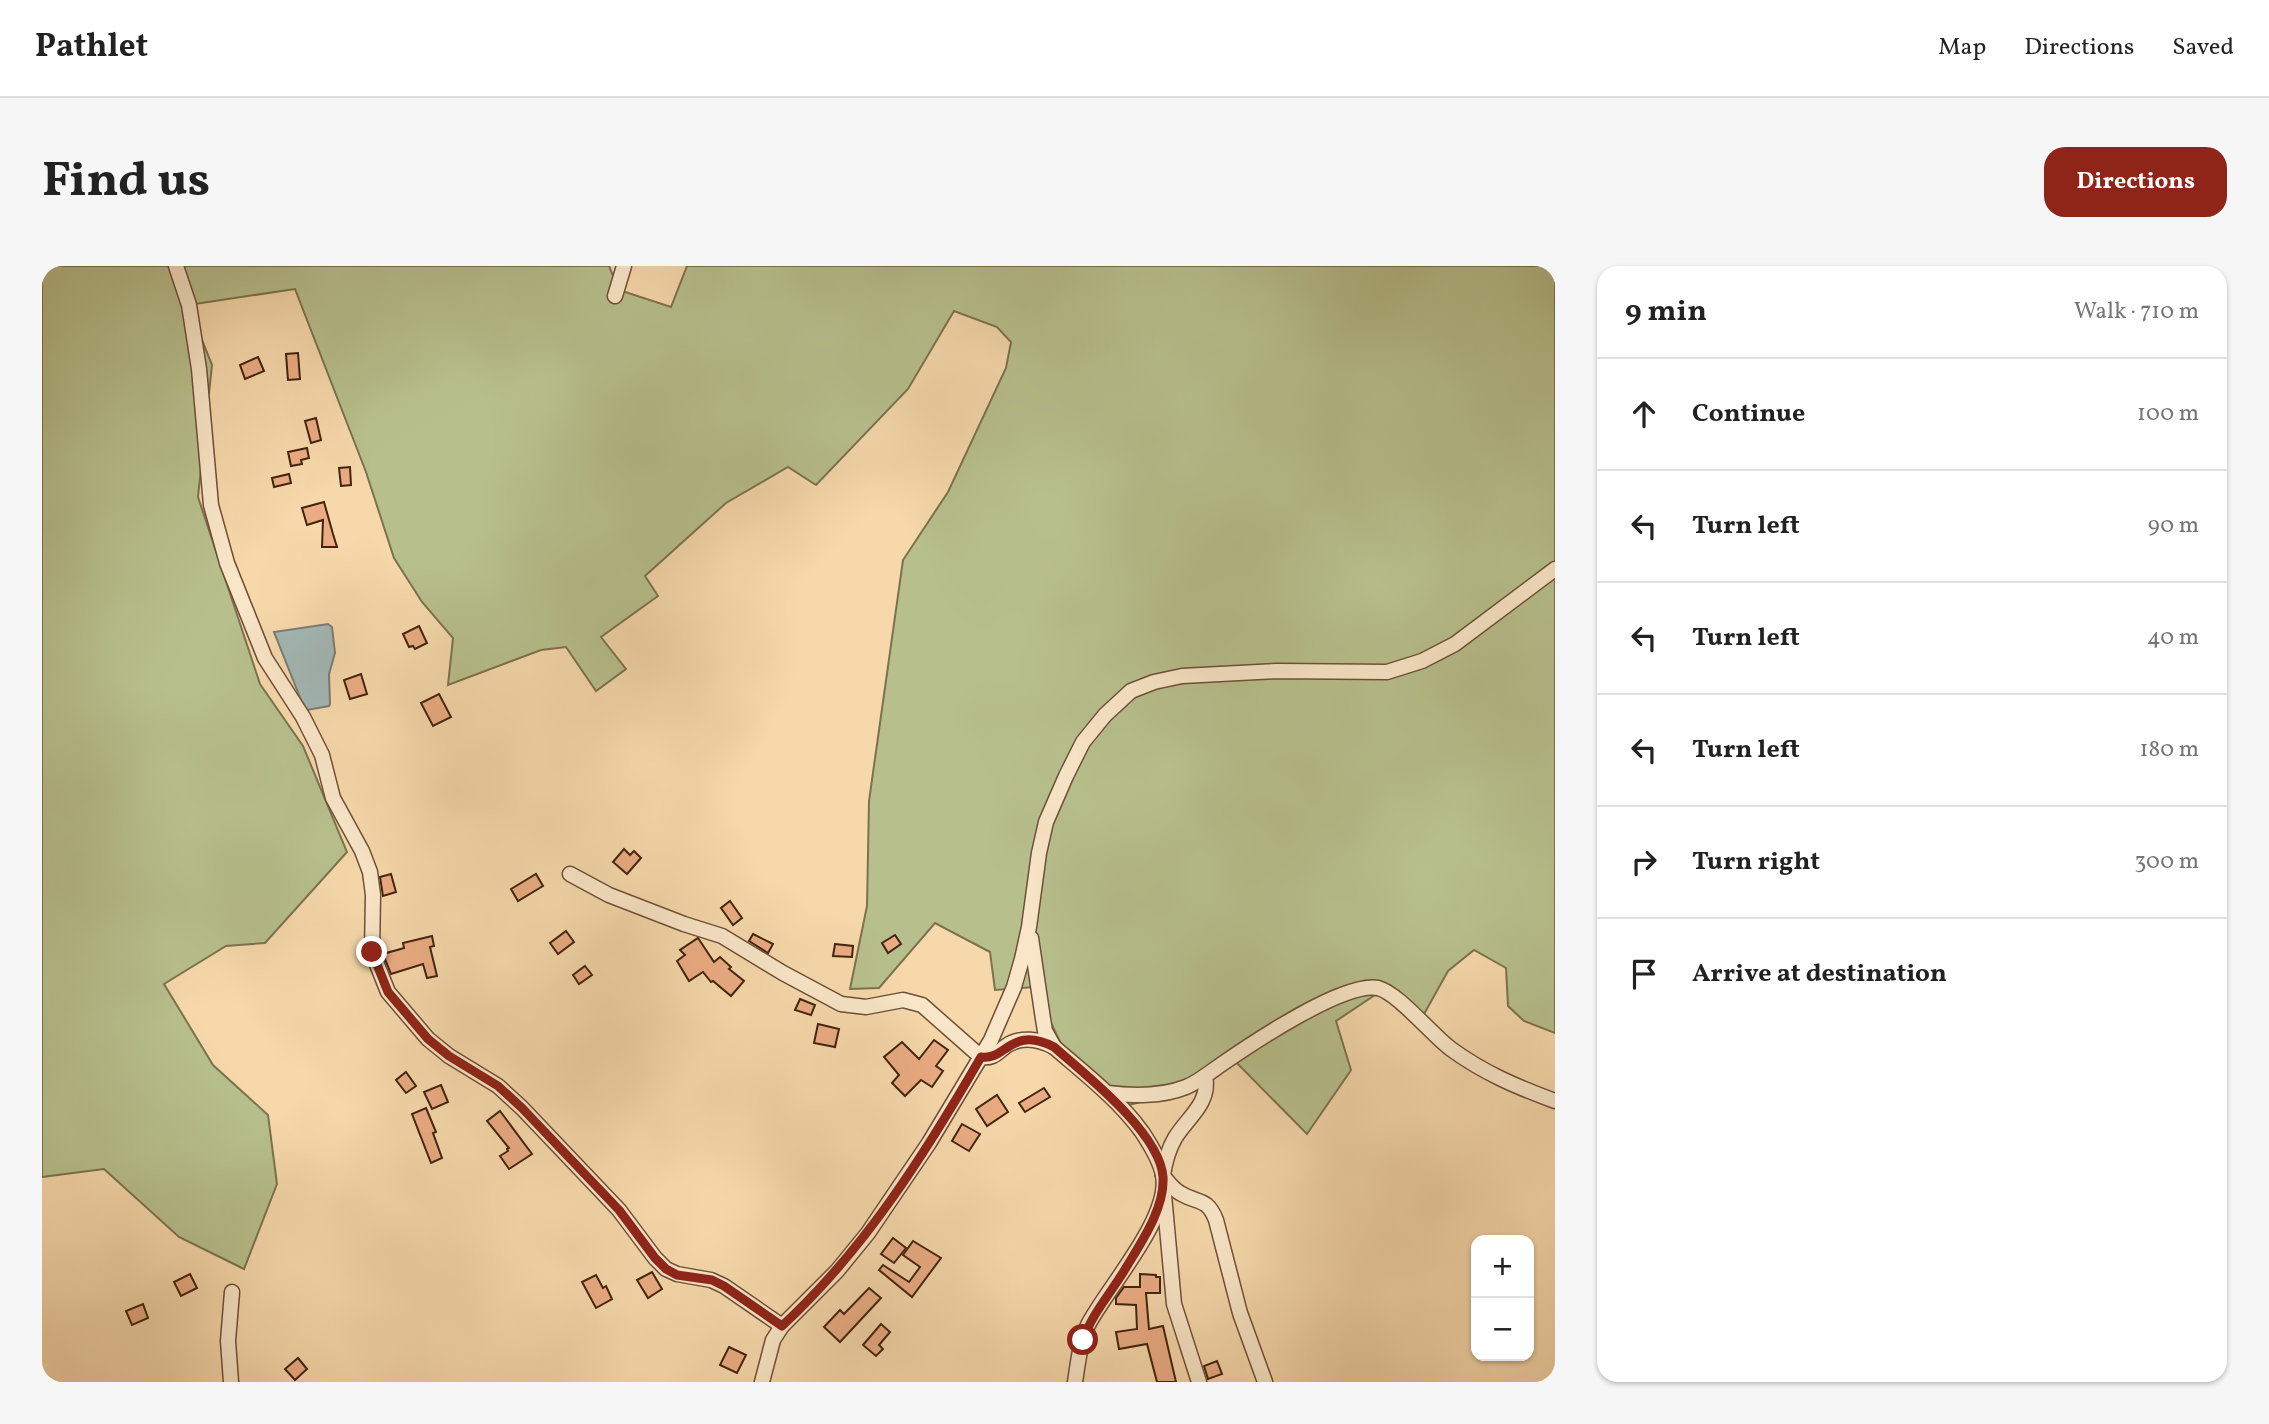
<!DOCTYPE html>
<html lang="en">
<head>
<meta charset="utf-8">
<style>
  :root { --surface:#fff; --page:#f6f6f6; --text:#222; --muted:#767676; --line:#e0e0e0; --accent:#8f2418 }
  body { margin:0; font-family:Vollkorn,serif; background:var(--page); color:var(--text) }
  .controls { position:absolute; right:21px; bottom:21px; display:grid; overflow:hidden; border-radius:14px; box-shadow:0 2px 5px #0004 }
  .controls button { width:63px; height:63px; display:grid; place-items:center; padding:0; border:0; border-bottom:2px solid var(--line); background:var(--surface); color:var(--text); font:35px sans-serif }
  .stop { position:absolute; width:21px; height:21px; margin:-16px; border:5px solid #8f2418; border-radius:50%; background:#fff }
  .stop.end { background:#8f2418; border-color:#fff; box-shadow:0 2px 7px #0008 }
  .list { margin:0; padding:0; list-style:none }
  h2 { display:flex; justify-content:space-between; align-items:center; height:91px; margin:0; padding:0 28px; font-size:30px }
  h2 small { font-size:23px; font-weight:400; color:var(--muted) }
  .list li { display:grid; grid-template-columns:46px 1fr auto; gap:21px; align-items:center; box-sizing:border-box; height:112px; padding:0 28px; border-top:2px solid var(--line) }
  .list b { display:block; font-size:26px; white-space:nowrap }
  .list em { font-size:23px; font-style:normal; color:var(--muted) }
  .icon { flex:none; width:38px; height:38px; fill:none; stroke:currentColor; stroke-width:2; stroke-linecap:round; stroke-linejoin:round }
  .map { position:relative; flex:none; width:1513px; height:1116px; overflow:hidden; border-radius:21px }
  header { display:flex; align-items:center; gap:42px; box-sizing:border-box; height:98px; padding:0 35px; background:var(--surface); border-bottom:2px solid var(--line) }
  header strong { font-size:33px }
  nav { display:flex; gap:38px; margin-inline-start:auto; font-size:24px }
  .intro { display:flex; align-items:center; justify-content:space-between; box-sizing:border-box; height:168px; padding:0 42px }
  h1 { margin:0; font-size:49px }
  .button { padding:18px 32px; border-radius:21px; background:var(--accent); color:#fff; font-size:24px; font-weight:700 }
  main { display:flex; gap:42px; padding:0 42px }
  aside { flex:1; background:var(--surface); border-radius:21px; box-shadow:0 2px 5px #0004 }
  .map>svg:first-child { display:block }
  .green { fill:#b7c08d; stroke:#7c724e; stroke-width:2 }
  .water { fill:#a2b7b5; stroke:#7b7c73; stroke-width:2 }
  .building { fill:#ebac83; stroke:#412310; stroke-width:2 }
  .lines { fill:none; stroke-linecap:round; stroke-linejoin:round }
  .minor-casing { stroke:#6e5037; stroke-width:17 }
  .minor { stroke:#f9e6c8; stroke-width:14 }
  .route { stroke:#8f2418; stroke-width:9 }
</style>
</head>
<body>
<header>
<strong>Pathlet</strong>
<nav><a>Map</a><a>Directions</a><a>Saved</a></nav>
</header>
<div class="intro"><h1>Find us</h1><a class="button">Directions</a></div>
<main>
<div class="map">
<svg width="1513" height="1116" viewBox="0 0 1513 1116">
  <rect width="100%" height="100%" fill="#f6d8ab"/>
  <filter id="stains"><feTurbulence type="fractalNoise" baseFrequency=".00286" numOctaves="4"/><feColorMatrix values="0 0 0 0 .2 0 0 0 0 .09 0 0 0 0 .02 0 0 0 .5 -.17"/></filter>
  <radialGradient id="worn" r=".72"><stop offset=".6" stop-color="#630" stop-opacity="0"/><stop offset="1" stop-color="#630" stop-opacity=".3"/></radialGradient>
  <path class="green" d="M0,0H567L577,24L629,41L645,0H1513V767L1482,755L1466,740L1464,702L1432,684L1406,705L1381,750L1348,719L1294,755L1309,804L1265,868L1185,787L1160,816L1120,831L1087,839L1019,778L992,721L953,724L948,686L893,657L837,722L808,723L825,640L827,535L861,294L906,226L964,102L969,76L955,61L912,45L866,123L774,219L746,201L684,237L603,310L616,330L559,371L584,403L554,425L524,381L499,384L406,419L411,372L380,336L352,292L324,206L253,23L146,39L170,99L156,231L218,418L261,480L305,586L223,677L184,680L122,718L171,799L226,849L235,918L202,1003L137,971L62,903L0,911Z"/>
  <path class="water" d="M286,358L290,361L293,387L287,408L288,438L287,440L265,444L261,439L232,366Z"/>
  <g class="building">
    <path d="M256,87L258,113L246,114L244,88Z"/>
    <path d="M216,91L222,105L203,113L198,99Z"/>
    <path d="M274,152L279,174L269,177L263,155Z"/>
    <path d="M265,182L267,192L259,194L260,198L249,200L246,186Z"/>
    <path d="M308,201L309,219L299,220L297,202Z"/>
    <path d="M247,208L249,217L232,221L230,212Z"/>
    <path d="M282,236L291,268L295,281H280L281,254L265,259L260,242Z"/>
    <path d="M377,360L385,377L373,383L371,380L367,381L361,368Z"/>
    <path d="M319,408L325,428L308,433L302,414Z"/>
    <path d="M397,428L409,451L391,460L379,437Z"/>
    <path d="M582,583L588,589L592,585L599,592L585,608L571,596Z"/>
    <path d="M349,608L354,626L341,630L338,611Z"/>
    <path d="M494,608L501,620L476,635L469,623Z"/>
    <path d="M688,635L700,652L691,659L679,642Z"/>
    <path d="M524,665L532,676L516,688L508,677Z"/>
    <path d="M711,668L731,678L726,687L707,675Z"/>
    <path d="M853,669L859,678L846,687L840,677Z"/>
    <path d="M390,670L392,680L388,681L395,710L385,712L381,698L349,708L341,688L362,682L361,677Z"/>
    <path d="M656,672L672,696L678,691L689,701L687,703L702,715L689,730L671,715L669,716L661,706L647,715L635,695L643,689L638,684Z"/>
    <path d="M793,678L811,680L810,691L791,690Z"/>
    <path d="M543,700L550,709L537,718L531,709Z"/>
    <path d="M758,733L773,739L769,749L753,744Z"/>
    <path d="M776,758L797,763L793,781L772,777Z"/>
    <path d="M892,774L906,784L894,800L901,805L890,821L879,814L863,830L850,817L857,809L842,791L860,776L877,793Z"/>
    <path d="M364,806L374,820L364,827L354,814Z"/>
    <path d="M399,819L406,836L390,843L382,826Z"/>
    <path d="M1002,822L1008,831L983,846L977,837Z"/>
    <path d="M955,829L966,846L945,860L934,843Z"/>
    <path d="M384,842L394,866L391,867L400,892L389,897L370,848Z"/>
    <path d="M458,845L490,888L467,903L458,890L466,885L465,883L467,882L445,855Z"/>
    <path d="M920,858L938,868L927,885L910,875Z"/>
    <path d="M851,972L864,982L852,997L839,988Z"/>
    <path d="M871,975L899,992L870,1031L837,1004L841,999L867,1016L878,1001L861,989Z"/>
    <path d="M610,1006L620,1023L606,1032L595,1014Z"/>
    <path d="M148,1008L155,1022L139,1030L132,1016Z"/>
    <path d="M1098,1008L1114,1009V1011H1118V1027H1104L1107,1063L1121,1060L1134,1116H1115L1105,1078L1077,1083L1074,1066L1095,1063L1094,1039L1074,1038V1032L1082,1021H1098Z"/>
    <path d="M554,1009L561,1022L564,1020L570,1033L554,1042L540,1016Z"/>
    <path d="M827,1022L839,1032L798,1076L782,1061L798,1044L802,1048Z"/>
    <path d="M101,1038L106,1052L90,1059L84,1045Z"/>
    <path d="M839,1058L848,1066L837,1079L841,1083L834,1090L821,1079Z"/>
    <path d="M687,1081L704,1089L695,1107L678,1099Z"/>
    <path d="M256,1092L265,1103L253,1114L243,1103Z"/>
    <path d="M1175,1095L1180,1108L1166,1113L1162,1100Z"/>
  </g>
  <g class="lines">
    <g class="minor-casing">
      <g id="minor">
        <path d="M134,0L147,39L157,103L169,239L185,297L223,392L261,451L280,489L291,532L320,585L328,606L331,629L330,686L346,726L386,773L407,790L456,820L480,842L577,944L613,992L624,1003L635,1008L669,1014L682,1020L740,1060"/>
        <path d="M573,30L582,0"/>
        <path d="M528,608L567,629L642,658L680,670L741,707L799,738L824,741L861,734L880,739L939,791C951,793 955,787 964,780C979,770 997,773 1012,781C1042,807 1076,833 1100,866C1108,878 1118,894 1121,909C1129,952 1065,1022 1046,1059C1038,1076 1036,1097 1033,1116"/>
        <path d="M989,672L1001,753L1003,765L1012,781"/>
        <path d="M1065,827C1091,830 1119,831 1144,821C1157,816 1168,806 1180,798C1209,778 1301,716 1336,722C1356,727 1390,769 1409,783C1442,807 1475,821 1513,835"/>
        <path d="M1121,909C1123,896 1126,884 1133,872C1145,852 1169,837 1163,810"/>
        <path d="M1121,910C1126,916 1131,923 1138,927C1156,938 1165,931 1174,954L1198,1047L1223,1116"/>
        <path d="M1122,929L1132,1038L1157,1116"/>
        <path d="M189,1116L186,1075L190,1026"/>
        <path d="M720,1116L731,1074L740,1060L795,1005L826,967L887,877L949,774L972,721L980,693L987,661L997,587L1004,556L1024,510L1041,476L1063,449L1089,425L1112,416L1140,410L1235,405L1345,406L1380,395L1413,378L1513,303"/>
      </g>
    </g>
    <use href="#minor" class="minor"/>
  </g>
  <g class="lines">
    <path class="route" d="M330,686L346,726L386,773L407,790L456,820L480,842L577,944L613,992L624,1003L635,1009L670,1014L682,1020L740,1060C823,983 883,888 939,791C964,795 969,759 1012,781C1044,809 1118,867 1121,911C1123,943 1098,978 1082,1005C1068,1028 1050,1048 1041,1074"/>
  </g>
  <rect width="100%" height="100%" filter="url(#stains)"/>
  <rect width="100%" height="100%" fill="url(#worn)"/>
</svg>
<div class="controls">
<button>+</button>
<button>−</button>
</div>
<div class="stop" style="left:1041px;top:1074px"></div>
<div class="stop end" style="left:330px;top:686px"></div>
</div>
<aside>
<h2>9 min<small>Walk · 710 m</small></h2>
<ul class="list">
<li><svg class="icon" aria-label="ahead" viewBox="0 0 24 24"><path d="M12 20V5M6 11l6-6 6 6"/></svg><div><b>Continue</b></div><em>100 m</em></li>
<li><svg class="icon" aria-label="left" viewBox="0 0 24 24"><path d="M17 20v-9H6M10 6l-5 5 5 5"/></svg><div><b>Turn left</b></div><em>90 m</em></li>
<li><svg class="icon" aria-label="left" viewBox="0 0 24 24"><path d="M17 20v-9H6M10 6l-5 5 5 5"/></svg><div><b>Turn left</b></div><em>40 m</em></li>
<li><svg class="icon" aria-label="left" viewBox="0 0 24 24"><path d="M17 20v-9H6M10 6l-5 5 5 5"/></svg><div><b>Turn left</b></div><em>180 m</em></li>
<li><svg class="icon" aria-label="right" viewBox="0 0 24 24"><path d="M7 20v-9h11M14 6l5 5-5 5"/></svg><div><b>Turn right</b></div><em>300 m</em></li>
<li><svg class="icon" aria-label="arrive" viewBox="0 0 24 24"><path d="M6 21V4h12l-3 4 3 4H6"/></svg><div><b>Arrive at destination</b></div></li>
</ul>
</aside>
</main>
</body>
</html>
